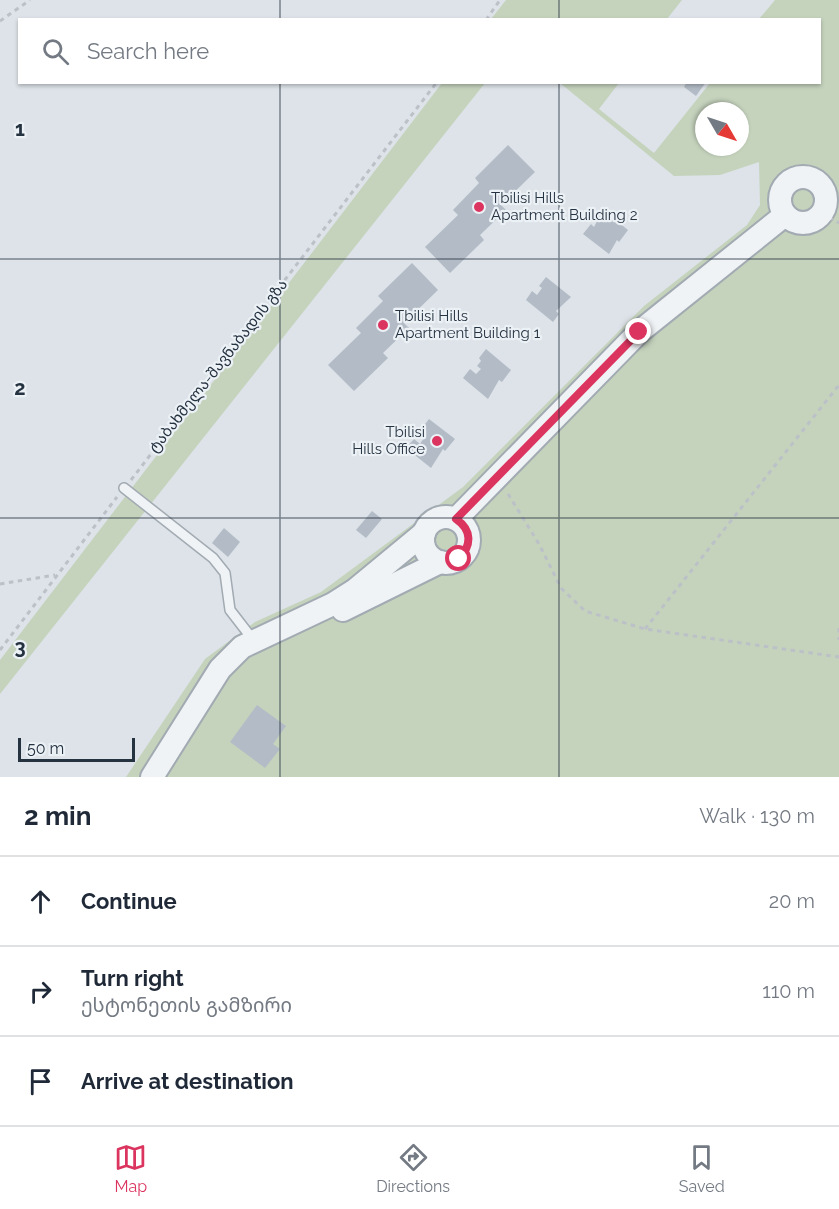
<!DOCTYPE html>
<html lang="en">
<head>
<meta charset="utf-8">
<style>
  :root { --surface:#fff; --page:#f2f2f3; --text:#1f2937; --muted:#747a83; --line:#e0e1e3; --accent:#db345f }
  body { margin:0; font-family:Raleway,"Noto Sans Georgian",sans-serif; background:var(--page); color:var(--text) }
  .compass { position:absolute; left:695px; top:102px; width:54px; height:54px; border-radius:50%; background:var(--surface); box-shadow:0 2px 4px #0004; rotate:129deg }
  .scale { position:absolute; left:18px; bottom:15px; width:117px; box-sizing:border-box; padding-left:6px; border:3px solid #253240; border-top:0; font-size:16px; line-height:21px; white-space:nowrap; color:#253240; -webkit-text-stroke:4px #ecf1f6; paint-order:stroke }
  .stop { position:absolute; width:18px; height:18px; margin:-14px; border:4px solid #db345f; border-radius:50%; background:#fff }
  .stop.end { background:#db345f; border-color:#fff; box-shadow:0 2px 6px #0008 }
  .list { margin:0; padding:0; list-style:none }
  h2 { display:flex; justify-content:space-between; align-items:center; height:78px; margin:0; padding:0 24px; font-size:26px }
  h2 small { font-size:20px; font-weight:400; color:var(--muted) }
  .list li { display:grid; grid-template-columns:39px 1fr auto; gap:18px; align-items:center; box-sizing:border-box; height:90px; padding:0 24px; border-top:2px solid var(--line) }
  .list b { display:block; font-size:22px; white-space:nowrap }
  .list p { margin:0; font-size:20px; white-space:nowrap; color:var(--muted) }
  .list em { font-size:20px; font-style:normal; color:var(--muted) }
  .icon { flex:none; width:33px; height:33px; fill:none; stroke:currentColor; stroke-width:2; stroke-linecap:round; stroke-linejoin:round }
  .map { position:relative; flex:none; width:839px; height:777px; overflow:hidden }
  .search { position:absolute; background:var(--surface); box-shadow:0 2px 4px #0004; left:18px; right:18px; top:18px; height:66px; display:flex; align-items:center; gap:15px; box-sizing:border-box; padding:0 21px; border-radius:0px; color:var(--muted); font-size:22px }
  .sheet { height:348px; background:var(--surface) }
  nav { display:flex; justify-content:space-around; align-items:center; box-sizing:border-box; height:84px; border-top:2px solid var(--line); background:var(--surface); font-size:16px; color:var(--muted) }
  nav a { display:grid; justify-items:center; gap:3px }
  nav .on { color:var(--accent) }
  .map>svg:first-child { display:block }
  .green { fill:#c5d3bd; fill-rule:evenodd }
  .building { fill:#b3bcc6 }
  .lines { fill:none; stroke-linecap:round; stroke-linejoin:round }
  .service-casing { stroke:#a2aab2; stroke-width:12 }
  .tertiary-casing { stroke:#a2aab2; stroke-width:26 }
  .path { stroke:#bbc1c7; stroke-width:3; stroke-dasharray:4.5 4.5; stroke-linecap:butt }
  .service { stroke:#f0f3f6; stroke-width:9 }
  .tertiary { stroke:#f0f3f6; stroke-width:22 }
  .route { stroke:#db345f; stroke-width:8 }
  .grid { fill:none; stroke:#253240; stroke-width:1.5; stroke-opacity:0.55 }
  .poi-dot { fill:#db345f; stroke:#ecf1f6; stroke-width:2 }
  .labels { text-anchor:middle; stroke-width:4.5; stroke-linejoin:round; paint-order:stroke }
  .poi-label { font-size:15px; fill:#253240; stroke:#ecf1f6; text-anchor:start }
  .street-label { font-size:15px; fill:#253240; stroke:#ecf1f6 }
  .grid-label { font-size:20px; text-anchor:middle; font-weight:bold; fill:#253240; stroke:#ecf1f6; stroke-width:4.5; stroke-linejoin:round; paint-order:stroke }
</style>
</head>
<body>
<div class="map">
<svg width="839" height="777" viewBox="0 0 839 777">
  <rect width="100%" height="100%" fill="#dde3e8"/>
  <g class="green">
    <path d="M506,0H682L667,19H491Z"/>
    <path d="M775,0H839V777H126L205,659L255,622L321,592L463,487L644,306L747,225L760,205L759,162L720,175L674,176L560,83H619L599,109L654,153L710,83L820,82V20L759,19ZM704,111H740V147H704Z"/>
    <path d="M442,83H485L0,694V660Z"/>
  </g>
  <g class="building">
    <path d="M687,82H706L696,96L684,87Z"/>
    <path d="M508,145L535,172L501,205L506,210L480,235L484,240L450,273L425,247L458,215L453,210L479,183L475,178Z"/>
    <path d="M603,210L628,230L619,242L617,240L609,254L583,234L591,224L594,227Z"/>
    <path d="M412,263L438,290L404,323L409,328L383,353L388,358L354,391L328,365L361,333L356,328L383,301L378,296Z"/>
    <path d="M546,277L571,297L556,311L559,314L553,322L526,300L532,291L537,295L542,288L539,286Z"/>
    <path d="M486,349L511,370L502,382L499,380L488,399L463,378L470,369L476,374L481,369L477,366L481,361L479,358Z"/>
    <path d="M429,419L455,439L445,451L443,449L431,468L406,448L414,439L420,444L424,438L421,435L425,430L422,428Z"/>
    <path d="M372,511L382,519L366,538L356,530Z"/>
    <path d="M224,528L240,542L228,557L212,543Z"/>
    <path d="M257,705L286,726L273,744L280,749L265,768L230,742Z"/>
  </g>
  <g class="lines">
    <g class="service-casing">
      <path id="service" d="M124,488L213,558L225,573L230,610L254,641"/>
    </g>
    <g class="tertiary-casing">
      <g id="tertiary">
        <circle cx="803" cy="200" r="23"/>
        <circle cx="446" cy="540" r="23"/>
        <path d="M456,519L639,332L785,215"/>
        <path d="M343,610L440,562"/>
        <path d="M152,777L220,669L242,647L333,604L355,590L424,533"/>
      </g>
    </g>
    <g class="path">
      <path d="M486,20L500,0"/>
      <path d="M0,21L30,0"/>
      <path d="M821,213L839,223"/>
      <path d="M131,480L437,82"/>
      <path d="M508,494L539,544L561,588L585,611L645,629L839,657"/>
      <path d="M0,584L55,575"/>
      <path d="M839,628V640"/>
      <path d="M645,629L839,385"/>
      <path d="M0,650L117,497"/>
    </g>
    <use href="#service" class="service"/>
    <use href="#tertiary" class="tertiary"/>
  </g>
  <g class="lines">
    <path class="route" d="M459,559C472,545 472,530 456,519L639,332"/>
  </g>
  <path class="grid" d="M280,0V20M559,0V20M280,82V777M559,82V777M0,259H839M0,518H839"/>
  <g class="poi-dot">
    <circle cx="479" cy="207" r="6"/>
    <circle cx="383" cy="325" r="6"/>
    <circle cx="437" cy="441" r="6"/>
  </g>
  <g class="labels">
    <g class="poi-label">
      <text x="491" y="203">Tbilisi Hills<tspan x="491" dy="17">Apartment Building 2</tspan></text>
      <text x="395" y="321">Tbilisi Hills<tspan x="395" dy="17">Apartment Building 1</tspan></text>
      <text x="425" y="437" text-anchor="end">Tbilisi<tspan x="425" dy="17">Hills Office</tspan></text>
    </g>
    <g class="street-label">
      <text transform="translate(218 366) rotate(-52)" y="5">ტაბახმელა-შავნაბადის გზა</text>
    </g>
  </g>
  <g class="grid-label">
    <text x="20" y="136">1</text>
    <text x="20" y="395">2</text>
    <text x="20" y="654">3</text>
  </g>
</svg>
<svg class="compass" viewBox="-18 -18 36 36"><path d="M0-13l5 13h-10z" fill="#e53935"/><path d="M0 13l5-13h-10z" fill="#747a83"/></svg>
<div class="scale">50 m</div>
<div class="stop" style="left:459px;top:559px"></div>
<div class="stop end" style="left:639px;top:332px"></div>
<div class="search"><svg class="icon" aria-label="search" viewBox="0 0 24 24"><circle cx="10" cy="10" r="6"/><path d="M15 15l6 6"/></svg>Search here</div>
</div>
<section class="sheet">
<h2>2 min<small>Walk · 130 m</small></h2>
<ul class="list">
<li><svg class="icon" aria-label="ahead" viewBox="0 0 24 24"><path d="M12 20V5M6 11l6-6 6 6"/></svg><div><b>Continue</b></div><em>20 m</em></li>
<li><svg class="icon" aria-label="right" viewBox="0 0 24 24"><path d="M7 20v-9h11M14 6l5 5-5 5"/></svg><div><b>Turn right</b><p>ესტონეთის გამზირი</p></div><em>110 m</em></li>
<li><svg class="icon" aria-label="arrive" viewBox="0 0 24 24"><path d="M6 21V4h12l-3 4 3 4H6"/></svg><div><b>Arrive at destination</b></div></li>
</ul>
</section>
<nav>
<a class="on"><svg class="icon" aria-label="map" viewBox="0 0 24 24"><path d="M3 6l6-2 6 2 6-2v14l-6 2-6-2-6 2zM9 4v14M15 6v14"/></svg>Map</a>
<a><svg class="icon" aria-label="directions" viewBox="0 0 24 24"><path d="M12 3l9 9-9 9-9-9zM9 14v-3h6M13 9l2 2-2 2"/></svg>Directions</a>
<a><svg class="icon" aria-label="saved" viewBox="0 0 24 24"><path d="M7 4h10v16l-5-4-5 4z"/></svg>Saved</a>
</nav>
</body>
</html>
